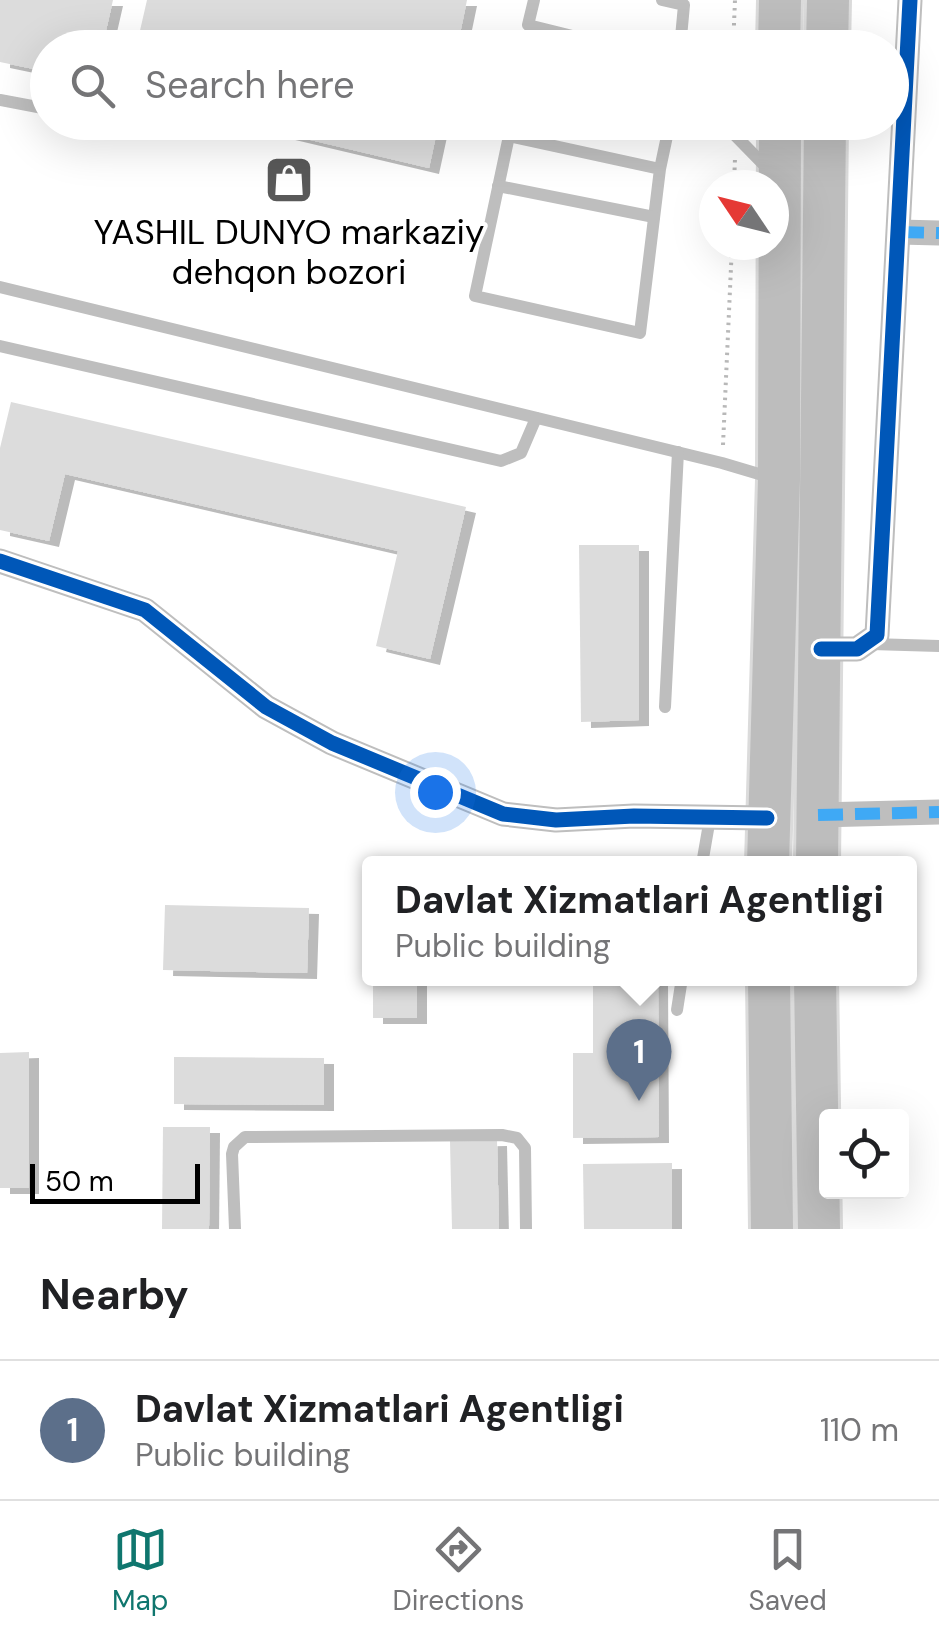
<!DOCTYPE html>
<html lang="en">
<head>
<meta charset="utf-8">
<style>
  :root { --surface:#fff; --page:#f6f6f6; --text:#202124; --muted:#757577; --line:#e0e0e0; --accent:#0f766e }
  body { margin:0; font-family:"DM Sans",sans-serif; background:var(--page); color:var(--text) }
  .controls { position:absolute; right:30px; bottom:30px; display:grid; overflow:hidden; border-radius:10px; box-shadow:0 10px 40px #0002 }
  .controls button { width:90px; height:90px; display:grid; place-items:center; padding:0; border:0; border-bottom:2px solid var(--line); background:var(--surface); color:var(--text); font:50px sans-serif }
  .compass { position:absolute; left:699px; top:170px; width:90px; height:90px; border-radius:50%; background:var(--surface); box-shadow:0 10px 40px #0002; rotate:305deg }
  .scale { position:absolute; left:30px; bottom:25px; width:170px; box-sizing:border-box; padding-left:10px; border:5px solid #000; border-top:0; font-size:28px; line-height:35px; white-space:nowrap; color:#000; -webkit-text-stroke:8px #fff; paint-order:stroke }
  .you { position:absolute; left:435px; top:792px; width:35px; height:35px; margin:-25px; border:8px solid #fff; border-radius:50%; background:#1a73e8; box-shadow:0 0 0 15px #1a73e833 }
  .badge { display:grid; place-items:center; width:65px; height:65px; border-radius:50%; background:var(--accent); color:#fff; font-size:32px; font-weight:700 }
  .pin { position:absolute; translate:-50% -82px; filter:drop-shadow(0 2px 5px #0008) }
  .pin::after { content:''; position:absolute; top:52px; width:35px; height:30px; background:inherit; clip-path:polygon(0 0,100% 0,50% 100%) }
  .popup { position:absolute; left:362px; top:856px; width:555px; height:130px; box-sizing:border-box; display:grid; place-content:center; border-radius:10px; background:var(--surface); filter:drop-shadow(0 2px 8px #0005); font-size:32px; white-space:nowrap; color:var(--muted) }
  .popup b { font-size:38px; color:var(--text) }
  .popup::after { content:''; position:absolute; left:50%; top:100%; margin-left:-20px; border:20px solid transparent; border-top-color:var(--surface) }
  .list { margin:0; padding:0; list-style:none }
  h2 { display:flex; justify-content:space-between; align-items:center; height:130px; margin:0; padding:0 40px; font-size:42px }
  h2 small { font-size:32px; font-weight:400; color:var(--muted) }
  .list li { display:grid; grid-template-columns:65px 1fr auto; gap:30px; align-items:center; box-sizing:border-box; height:140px; padding:0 40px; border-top:2px solid var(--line) }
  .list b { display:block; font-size:38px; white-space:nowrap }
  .list p { margin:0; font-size:32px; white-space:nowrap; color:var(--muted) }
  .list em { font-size:32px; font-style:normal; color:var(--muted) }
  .icon { flex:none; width:55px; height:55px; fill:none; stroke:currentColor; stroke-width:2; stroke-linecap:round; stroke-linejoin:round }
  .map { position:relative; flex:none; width:939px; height:1229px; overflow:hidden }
  .search { position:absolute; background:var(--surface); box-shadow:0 10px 40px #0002; left:30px; right:30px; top:30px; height:110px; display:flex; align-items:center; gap:25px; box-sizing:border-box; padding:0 35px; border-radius:55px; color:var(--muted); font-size:38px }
  .sheet { height:270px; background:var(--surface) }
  nav { display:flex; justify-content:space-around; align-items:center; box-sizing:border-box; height:140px; border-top:2px solid var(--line); background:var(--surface); font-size:28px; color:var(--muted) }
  nav a { display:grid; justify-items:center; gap:5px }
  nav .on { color:var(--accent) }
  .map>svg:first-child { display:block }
  .building { fill:#dcdcdc; filter:url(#shadow) }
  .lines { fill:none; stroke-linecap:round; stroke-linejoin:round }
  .primary-casing { stroke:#dbdbdb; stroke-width:48 }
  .path { stroke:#b8b8b8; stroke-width:4; stroke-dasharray:2.5 5; stroke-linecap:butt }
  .service { stroke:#bebebe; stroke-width:12 }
  .minor { stroke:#bebebe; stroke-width:25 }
  .primary { stroke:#bdbdbd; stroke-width:42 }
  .quiet { stroke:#3fa9f5; stroke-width:12; stroke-dasharray:25 12; stroke-linecap:butt }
  .cycleway-casing { stroke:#fff; stroke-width:21 }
  .cycleway { stroke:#0057b8; stroke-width:15 }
  .labels { text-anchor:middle; stroke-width:8; stroke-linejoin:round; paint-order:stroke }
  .poi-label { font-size:35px; fill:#000; stroke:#fff }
</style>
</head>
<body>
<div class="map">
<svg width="939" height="1229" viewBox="0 0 939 1229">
  <defs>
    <filter id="shadow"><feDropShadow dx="10" dy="6" stdDeviation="0" flood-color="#0004"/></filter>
  </defs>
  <rect width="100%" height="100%" fill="#fff"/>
  <g class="building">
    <path d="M0,0H113L102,48H48V72L0,62Z"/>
    <path d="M147,0H467L457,48H136Z"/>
    <path d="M235,122H439L429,168Z"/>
    <path d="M11,402L466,507L430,659L376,646L398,551L65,474L49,541L0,530V448Z"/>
    <path d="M579,545H639V720L581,722Z"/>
    <path d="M165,905L309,908L307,973L163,970Z"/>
    <rect x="373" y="978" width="44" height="40"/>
    <path d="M593,978H658L659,1137L573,1138V1053H593Z"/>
    <path d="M29,1052V1188H0V1053Z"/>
    <path d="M174,1057L324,1058V1105L174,1104Z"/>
    <path d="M163,1127H210L209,1229H162Z"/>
    <path d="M497,1140L499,1229H452L450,1141Z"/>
    <path d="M672,1163V1229H584L583,1164Z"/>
  </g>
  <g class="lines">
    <g class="primary-casing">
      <g id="primary">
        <path d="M779,48L780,0"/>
        <path d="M827,48L828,0"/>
        <path d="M768,864L779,480L780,122"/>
        <path d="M817,864L825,122"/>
        <path d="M769,978L772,1229"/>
        <path d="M815,978L819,1229"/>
      </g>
    </g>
    <g class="path">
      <path d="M733,48L735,0"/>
      <path d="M734,185L735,158"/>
      <path d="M723,445L732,245"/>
    </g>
    <g class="service">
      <path d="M534,0L528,25L621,48"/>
      <path d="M662,0L684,5L680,48"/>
      <path d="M0,100L48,109"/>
      <path d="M722,122L769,170"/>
      <path d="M660,169L509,136L475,296L640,333L660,169L670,122"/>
      <path d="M498,186L654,217"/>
      <path d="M0,287L722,463L772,478"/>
      <path d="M0,346L501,461L521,453L536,418"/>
      <path d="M871,644L939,646"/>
      <path d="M665,707L678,452"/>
      <path d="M702,864L710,818"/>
      <path d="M677,1010L682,978"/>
      <path d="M235,1229L232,1154L234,1147L245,1137L502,1135L517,1138L525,1148L526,1229"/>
    </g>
    <g class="minor">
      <path d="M899,232L939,233"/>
      <path d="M0,561L145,610L266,707L332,743L503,814L556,820L634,816L767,818"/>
      <path d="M821,649H857L877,635L910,0"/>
      <path d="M818,815L939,812"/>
    </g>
    <use href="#primary" class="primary"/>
    <g class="quiet">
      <path d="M899,232L939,233"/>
      <path d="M818,815L939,812"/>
    </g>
    <g class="cycleway-casing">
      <g id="cycleway">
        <path d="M0,561L145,610L266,707L332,743L503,814L556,820L634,816L767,818"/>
        <path d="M821,649H857L877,635L910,0"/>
      </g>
    </g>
    <use href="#cycleway" class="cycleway"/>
  </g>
  <defs>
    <g id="shop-square" transform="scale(2.5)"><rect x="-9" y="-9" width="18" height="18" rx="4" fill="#595959" stroke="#fff"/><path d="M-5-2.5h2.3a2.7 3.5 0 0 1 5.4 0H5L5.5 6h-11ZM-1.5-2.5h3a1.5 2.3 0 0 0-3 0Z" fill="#fff"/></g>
  </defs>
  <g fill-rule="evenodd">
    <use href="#shop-square" x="289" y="180"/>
  </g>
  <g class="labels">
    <g class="poi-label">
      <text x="289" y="244">YASHIL DUNYO markaziy<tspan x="289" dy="40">dehqon bozori</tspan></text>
    </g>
  </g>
</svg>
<div class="controls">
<button><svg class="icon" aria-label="locate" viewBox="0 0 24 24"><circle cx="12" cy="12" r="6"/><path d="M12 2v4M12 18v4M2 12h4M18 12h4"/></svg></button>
</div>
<svg class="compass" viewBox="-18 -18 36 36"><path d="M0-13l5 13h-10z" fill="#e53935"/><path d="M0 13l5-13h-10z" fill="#757577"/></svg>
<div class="scale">50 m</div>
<div class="you"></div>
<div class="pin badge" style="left:639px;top:1101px;background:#5c6f8a">1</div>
<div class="popup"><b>Davlat Xizmatlari Agentligi</b>Public building</div>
<div class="search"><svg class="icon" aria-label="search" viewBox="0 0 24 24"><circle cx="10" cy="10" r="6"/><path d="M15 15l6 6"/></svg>Search here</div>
</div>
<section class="sheet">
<h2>Nearby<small></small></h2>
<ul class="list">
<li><span class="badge" style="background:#5c6f8a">1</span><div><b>Davlat Xizmatlari Agentligi</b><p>Public building</p></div><em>110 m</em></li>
</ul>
</section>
<nav>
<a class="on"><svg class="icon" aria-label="map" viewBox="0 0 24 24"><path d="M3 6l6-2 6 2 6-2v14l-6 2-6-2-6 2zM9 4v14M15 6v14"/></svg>Map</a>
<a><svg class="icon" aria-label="directions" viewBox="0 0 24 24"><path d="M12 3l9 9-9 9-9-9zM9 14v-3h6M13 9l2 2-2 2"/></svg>Directions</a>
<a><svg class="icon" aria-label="saved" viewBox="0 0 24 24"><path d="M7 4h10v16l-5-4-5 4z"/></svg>Saved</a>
</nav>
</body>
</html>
